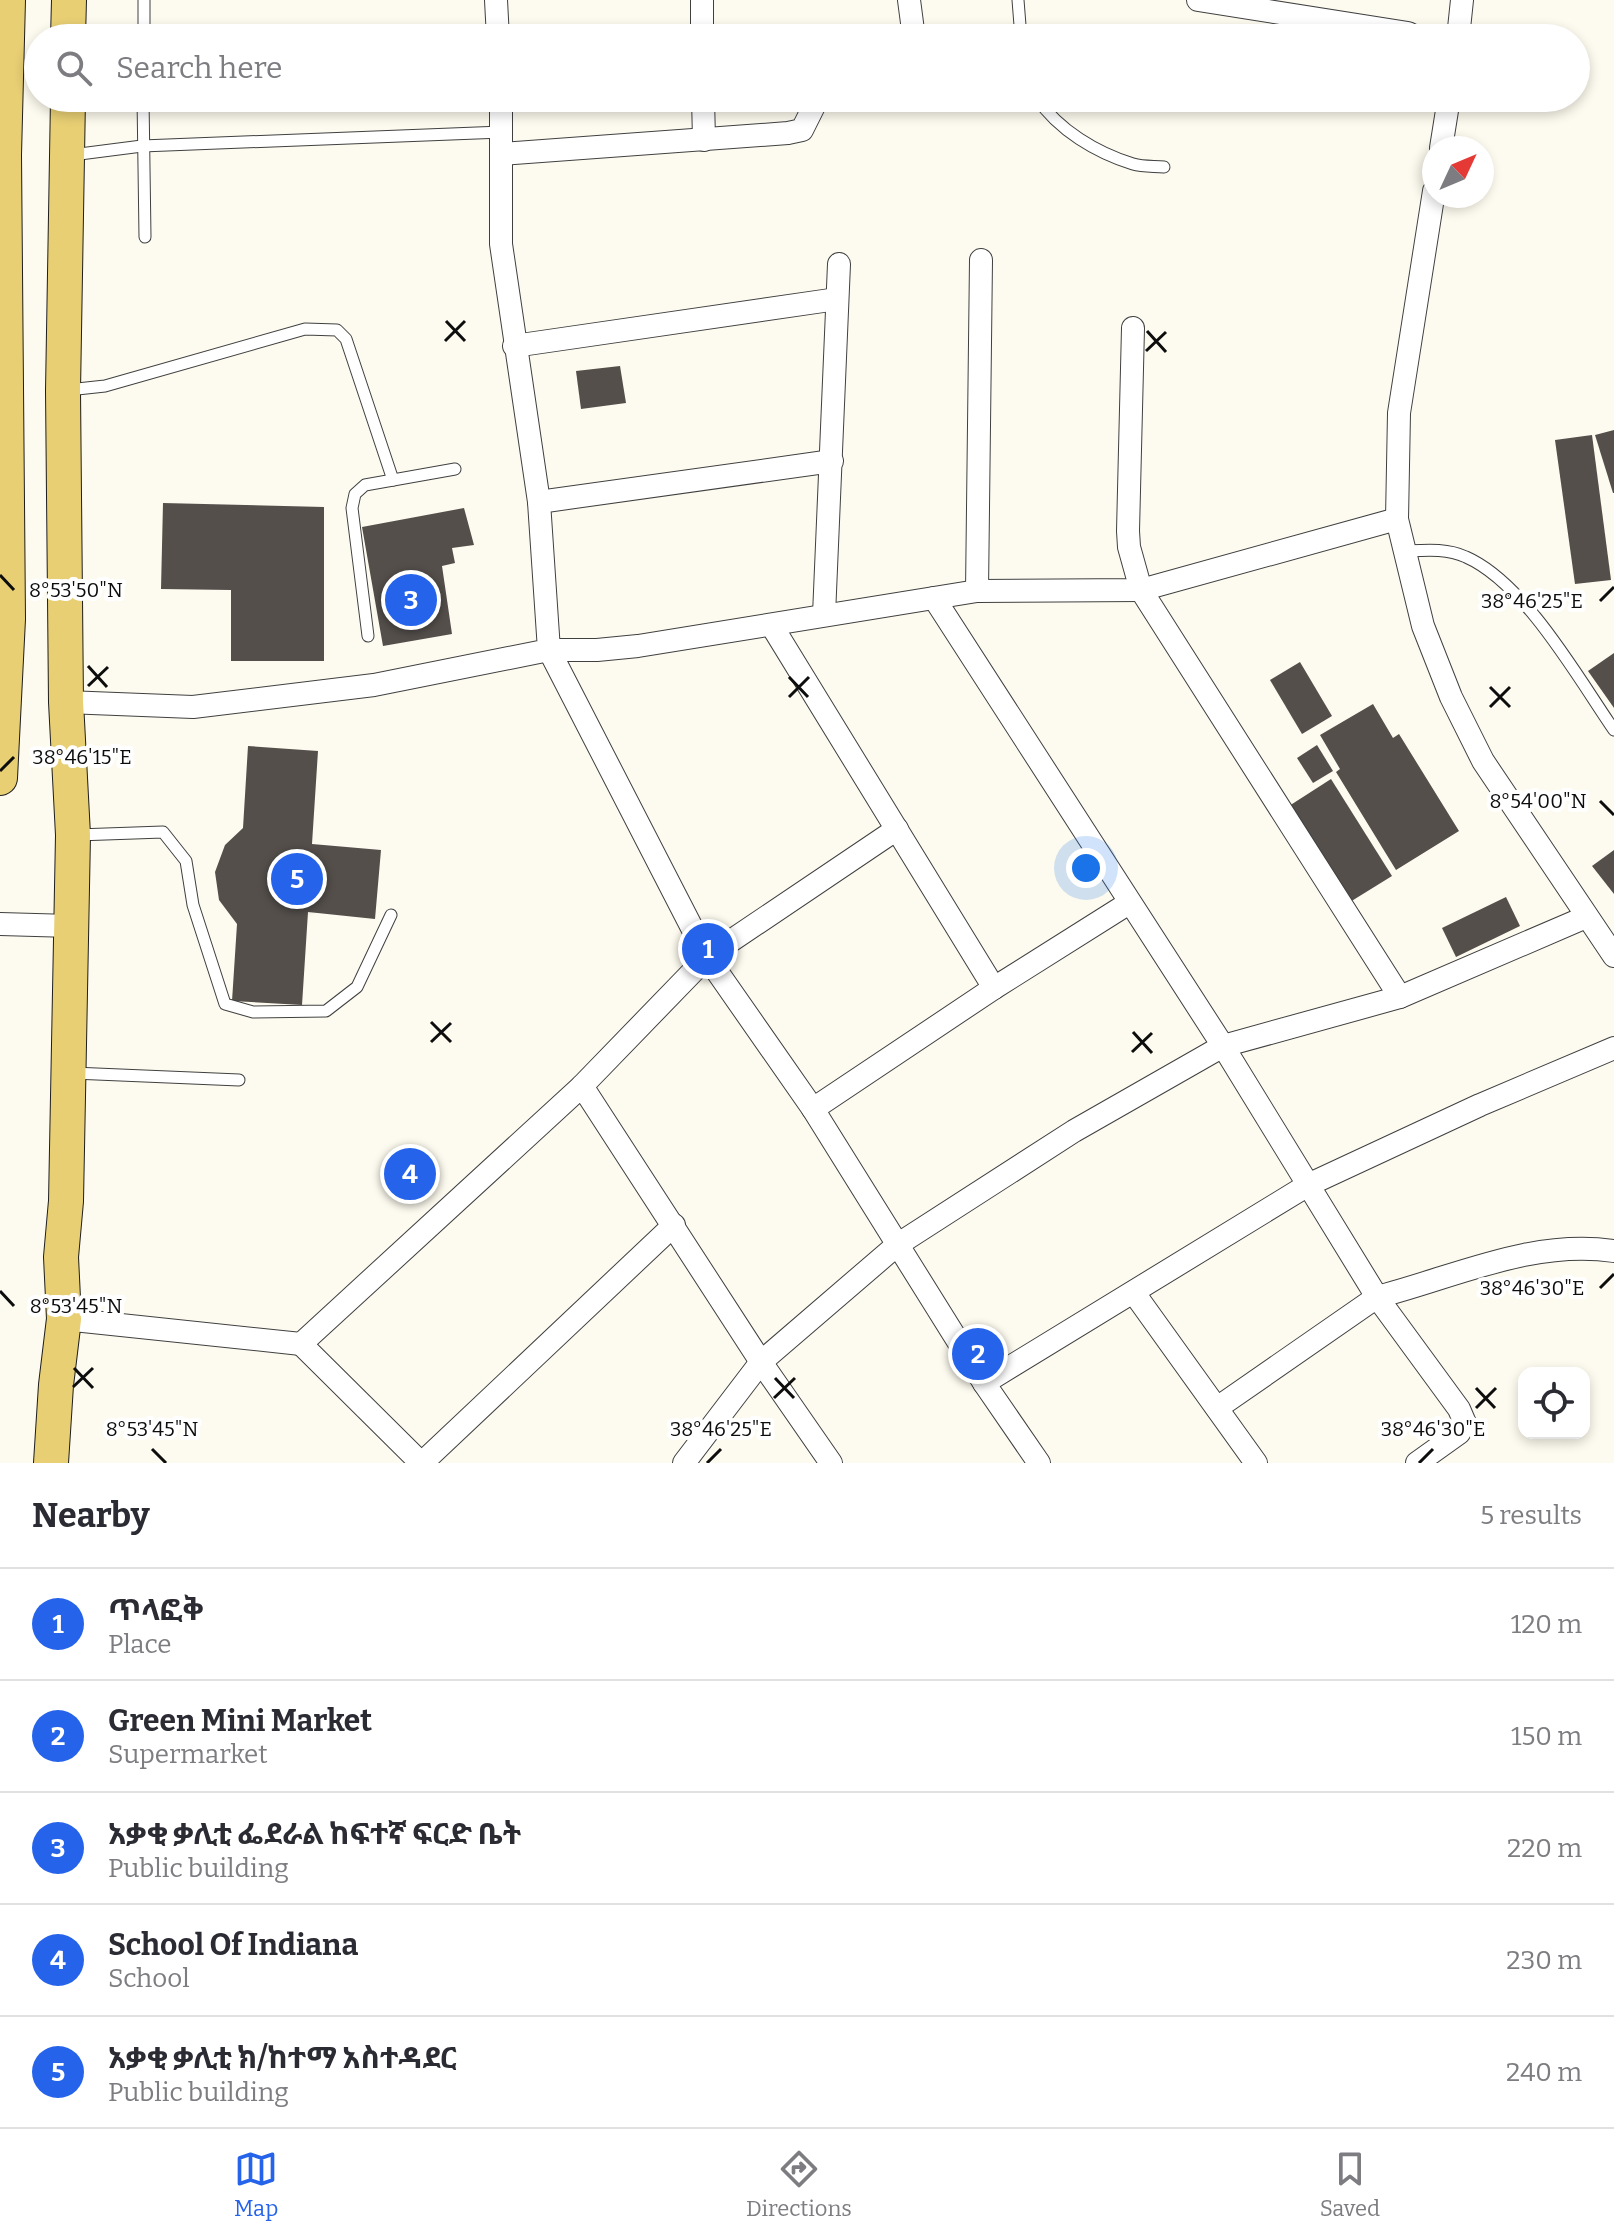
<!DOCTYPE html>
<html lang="en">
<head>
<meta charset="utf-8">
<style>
  :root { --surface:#fff; --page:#f2f2f3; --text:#2b2b33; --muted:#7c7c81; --line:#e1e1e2; --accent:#2563eb }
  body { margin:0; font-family:Bitter,"Noto Sans Ethiopic",serif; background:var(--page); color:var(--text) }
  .controls { position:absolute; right:24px; bottom:24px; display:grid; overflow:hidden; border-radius:16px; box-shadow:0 4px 12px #0003 }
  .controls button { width:72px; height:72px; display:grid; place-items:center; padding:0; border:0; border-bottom:2px solid var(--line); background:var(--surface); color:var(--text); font:40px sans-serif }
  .compass { position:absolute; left:1422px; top:136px; width:72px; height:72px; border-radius:50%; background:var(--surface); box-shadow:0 4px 12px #0003; rotate:46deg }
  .you { position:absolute; left:1086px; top:868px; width:28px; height:28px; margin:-20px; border:6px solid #fff; border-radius:50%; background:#1a73e8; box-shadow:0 0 0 12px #1a73e833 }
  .badge { display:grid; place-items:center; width:52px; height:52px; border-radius:50%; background:var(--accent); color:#fff; font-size:26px; font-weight:700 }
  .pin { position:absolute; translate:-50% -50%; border:4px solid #fff; box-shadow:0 2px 8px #0006 }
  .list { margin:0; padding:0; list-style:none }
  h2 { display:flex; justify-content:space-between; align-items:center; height:104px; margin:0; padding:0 32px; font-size:34px }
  h2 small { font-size:26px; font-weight:400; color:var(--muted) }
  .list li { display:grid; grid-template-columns:52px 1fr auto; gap:24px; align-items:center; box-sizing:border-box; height:112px; padding:0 32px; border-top:2px solid var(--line) }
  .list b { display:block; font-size:30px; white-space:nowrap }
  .list p { margin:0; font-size:26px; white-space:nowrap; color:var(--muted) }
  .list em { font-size:26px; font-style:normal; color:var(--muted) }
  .icon { flex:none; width:44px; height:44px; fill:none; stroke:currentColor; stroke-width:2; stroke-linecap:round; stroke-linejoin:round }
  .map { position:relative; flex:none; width:1614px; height:1463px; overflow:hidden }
  .search { position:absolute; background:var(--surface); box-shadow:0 4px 12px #0003; left:24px; right:24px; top:24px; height:88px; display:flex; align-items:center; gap:20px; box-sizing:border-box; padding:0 28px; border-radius:44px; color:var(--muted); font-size:30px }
  .sheet { height:664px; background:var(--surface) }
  nav { display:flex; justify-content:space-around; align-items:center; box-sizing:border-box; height:112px; border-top:2px solid var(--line); background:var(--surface); font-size:22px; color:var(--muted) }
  nav a { display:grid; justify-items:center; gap:4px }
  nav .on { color:var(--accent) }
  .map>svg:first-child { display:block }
  .building { fill:#544f4b }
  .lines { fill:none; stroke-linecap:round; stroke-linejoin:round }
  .lane-casing { stroke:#404040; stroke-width:13 }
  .street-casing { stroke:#404040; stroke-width:24 }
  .primary-casing { stroke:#1e1e1e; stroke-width:36 }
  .lane { stroke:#fff; stroke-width:11 }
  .street { stroke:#fff; stroke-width:22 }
  .primary { stroke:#e8cf74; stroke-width:34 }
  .ticks { fill:none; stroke:#0d0d0d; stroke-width:3 }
  .ticks-label { font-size:20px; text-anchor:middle; fill:#0d0d0d; stroke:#fff; stroke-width:8; stroke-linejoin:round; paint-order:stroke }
</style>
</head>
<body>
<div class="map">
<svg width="1614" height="1463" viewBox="0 0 1614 1463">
  <rect width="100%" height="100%" fill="#fdfbef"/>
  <g class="building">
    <path d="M620,366L626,403L581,409L576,371Z"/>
    <path d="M1614,430V493H1613L1595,435Z"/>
    <path d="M1592,435L1611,580L1575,584L1555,440Z"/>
    <path d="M163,503L324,507V661H231V590L161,589Z"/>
    <path d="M464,508L474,545L452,548L455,563L442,566L452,634L383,646L362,527Z"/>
    <path d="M1614,653V708L1588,671Z"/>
    <path d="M1300,662L1332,716L1302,734L1270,680Z"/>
    <path d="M1373,704L1393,738L1399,734L1459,831L1396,870L1336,772L1340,769L1320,735Z"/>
    <path d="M1317,745L1333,771L1313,783L1297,758Z"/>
    <path d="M248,746L318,751L312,844L381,850L375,919L308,912L302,1005L232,1001L237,924L219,900L215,872L225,845L243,828Z"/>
    <path d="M1331,779L1392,876L1350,902L1289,806Z"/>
    <path d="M1614,850V894L1592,866Z"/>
    <path d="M1506,897L1520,926L1456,957L1442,928Z"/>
  </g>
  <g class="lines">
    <g class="lane-casing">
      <g id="lane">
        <path d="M1018,0L1021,38"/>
        <path d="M144,38V0"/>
        <path d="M143,98L145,237"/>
        <path d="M1037,98C1058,130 1097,153 1133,164C1143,167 1154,166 1164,167"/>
        <path d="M72,155L142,146L502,132"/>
        <path d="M68,390L105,386L305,329L337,330L346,339L393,480"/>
        <path d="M1405,551C1426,550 1447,548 1466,557C1525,583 1578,678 1614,730"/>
        <path d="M368,636L352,508L355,494L365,485L455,469"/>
        <path d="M77,835L163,832L186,861L193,905L225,1004L253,1012L326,1011L357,987L391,915"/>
        <path d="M73,1073L239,1080"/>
      </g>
    </g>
    <g class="street-casing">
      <g id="street">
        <path d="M496,0L498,38"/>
        <path d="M702,0V38"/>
        <path d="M909,0L914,38"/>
        <path d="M1198,0L1408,33L1418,38"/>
        <path d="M1458,38L1462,0"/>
        <path d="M703,98L704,140"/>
        <path d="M1441,148L1449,98"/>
        <path d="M502,154L788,133L802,130L818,98"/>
        <path d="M1434,191L1399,413L1397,519L1423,626L1451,697L1483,761L1614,956"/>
        <path d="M1133,328L1128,531L1129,547L1141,590L1400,997"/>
        <path d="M514,346L837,299"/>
        <path d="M539,502L832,461"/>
        <path d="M977,591L981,260"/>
        <path d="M934,598L1223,1046L1377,1297C1455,1277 1532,1239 1614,1251"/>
        <path d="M824,615L839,264"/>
        <path d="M772,626L994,988"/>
        <path d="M66,702L193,707L374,685L549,650L539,502L501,244V98"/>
        <path d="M897,829L707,957L549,650H597L638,646L977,591L1141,590L1397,519"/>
        <path d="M0,924L71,926"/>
        <path d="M582,1086L761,1362L831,1463"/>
        <path d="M813,1109L994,988L1129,903"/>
        <path d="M1134,1293L1256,1463"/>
        <path d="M64,1319L301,1344L582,1086L707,957L813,1109L984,1383L1039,1463"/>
        <path d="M301,1344L421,1463"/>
        <path d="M984,1383L1308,1185L1480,1105L1614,1048"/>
        <path d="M1217,1408L1377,1297L1459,1409L1465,1423L1459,1433L1417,1463"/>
        <path d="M422,1463L674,1225"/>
        <path d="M684,1463L761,1362L897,1245L1074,1131L1223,1046L1400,997L1586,917"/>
      </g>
    </g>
    <g class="primary-casing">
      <g id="primary">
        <path d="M68,38L69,0"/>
        <path d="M0,778L8,619L4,155L8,0"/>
        <path d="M51,1463L56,1385L64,1319L61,1257L66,1201L73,835L66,702L63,391L68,98"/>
      </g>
    </g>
    <use href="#lane" class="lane"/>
    <use href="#street" class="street"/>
    <use href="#primary" class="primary"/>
  </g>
  <path class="ticks" d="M446,321L465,341M1147,331L1166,352M445,341L465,321M1146,351L1166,332M0,575L14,590M1600,601L1614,587M88,666L107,687M789,677L808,697M88,686L108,667M1490,687L1510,707M789,697L809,677M1490,707L1510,687M0,771L14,757M1600,801L1614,815M431,1022L451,1042M1133,1032L1152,1053M431,1042L451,1023M1132,1052L1152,1033M1600,1288L1614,1274M0,1291L14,1306M74,1368L93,1388M775,1378L794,1398M73,1387L93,1368M1476,1388L1495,1408M774,1398L795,1378M1476,1408L1496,1388M152,1449L166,1463M707,1463L721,1449M1419,1463L1433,1449"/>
  <g class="ticks-label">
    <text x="76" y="597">8°53'50"N</text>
    <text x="1532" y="608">38°46'25"E</text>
    <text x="82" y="764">38°46'15"E</text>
    <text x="1538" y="808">8°54'00"N</text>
    <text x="1532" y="1295">38°46'30"E</text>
    <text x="76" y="1313">8°53'45"N</text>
    <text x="152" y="1436">8°53'45"N</text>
    <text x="721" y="1436">38°46'25"E</text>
    <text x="1433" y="1436">38°46'30"E</text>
  </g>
</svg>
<div class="controls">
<button><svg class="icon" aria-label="locate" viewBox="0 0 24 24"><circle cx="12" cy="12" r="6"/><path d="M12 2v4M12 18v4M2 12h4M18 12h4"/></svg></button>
</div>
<svg class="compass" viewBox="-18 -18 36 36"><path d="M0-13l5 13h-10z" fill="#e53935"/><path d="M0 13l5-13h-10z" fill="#7c7c81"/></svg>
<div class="you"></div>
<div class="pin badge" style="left:708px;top:949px">1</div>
<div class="pin badge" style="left:978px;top:1354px">2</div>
<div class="pin badge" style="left:411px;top:600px">3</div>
<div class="pin badge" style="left:410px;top:1174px">4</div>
<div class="pin badge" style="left:297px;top:879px">5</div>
<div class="search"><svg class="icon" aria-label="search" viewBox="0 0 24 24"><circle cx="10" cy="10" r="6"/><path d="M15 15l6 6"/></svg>Search here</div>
</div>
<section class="sheet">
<h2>Nearby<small>5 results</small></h2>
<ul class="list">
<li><span class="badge">1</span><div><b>ጥላፎቅ</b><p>Place</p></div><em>120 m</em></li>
<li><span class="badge">2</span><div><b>Green Mini Market</b><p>Supermarket</p></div><em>150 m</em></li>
<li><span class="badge">3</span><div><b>አቃቂ ቃሊቲ ፌደራል ከፍተኛ ፍርድ ቤት</b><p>Public building</p></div><em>220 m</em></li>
<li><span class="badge">4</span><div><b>School Of Indiana</b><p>School</p></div><em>230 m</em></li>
<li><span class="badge">5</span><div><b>አቃቂ ቃሊቲ ክ/ከተማ አስተዳደር</b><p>Public building</p></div><em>240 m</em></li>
</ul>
</section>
<nav>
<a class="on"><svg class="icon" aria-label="map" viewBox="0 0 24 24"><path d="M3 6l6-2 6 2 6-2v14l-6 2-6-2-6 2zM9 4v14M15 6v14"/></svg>Map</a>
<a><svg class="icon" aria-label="directions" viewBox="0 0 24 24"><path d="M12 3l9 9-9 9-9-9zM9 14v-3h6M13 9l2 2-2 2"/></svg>Directions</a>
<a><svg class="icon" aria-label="saved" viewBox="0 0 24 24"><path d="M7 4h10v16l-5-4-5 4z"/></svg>Saved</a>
</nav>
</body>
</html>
